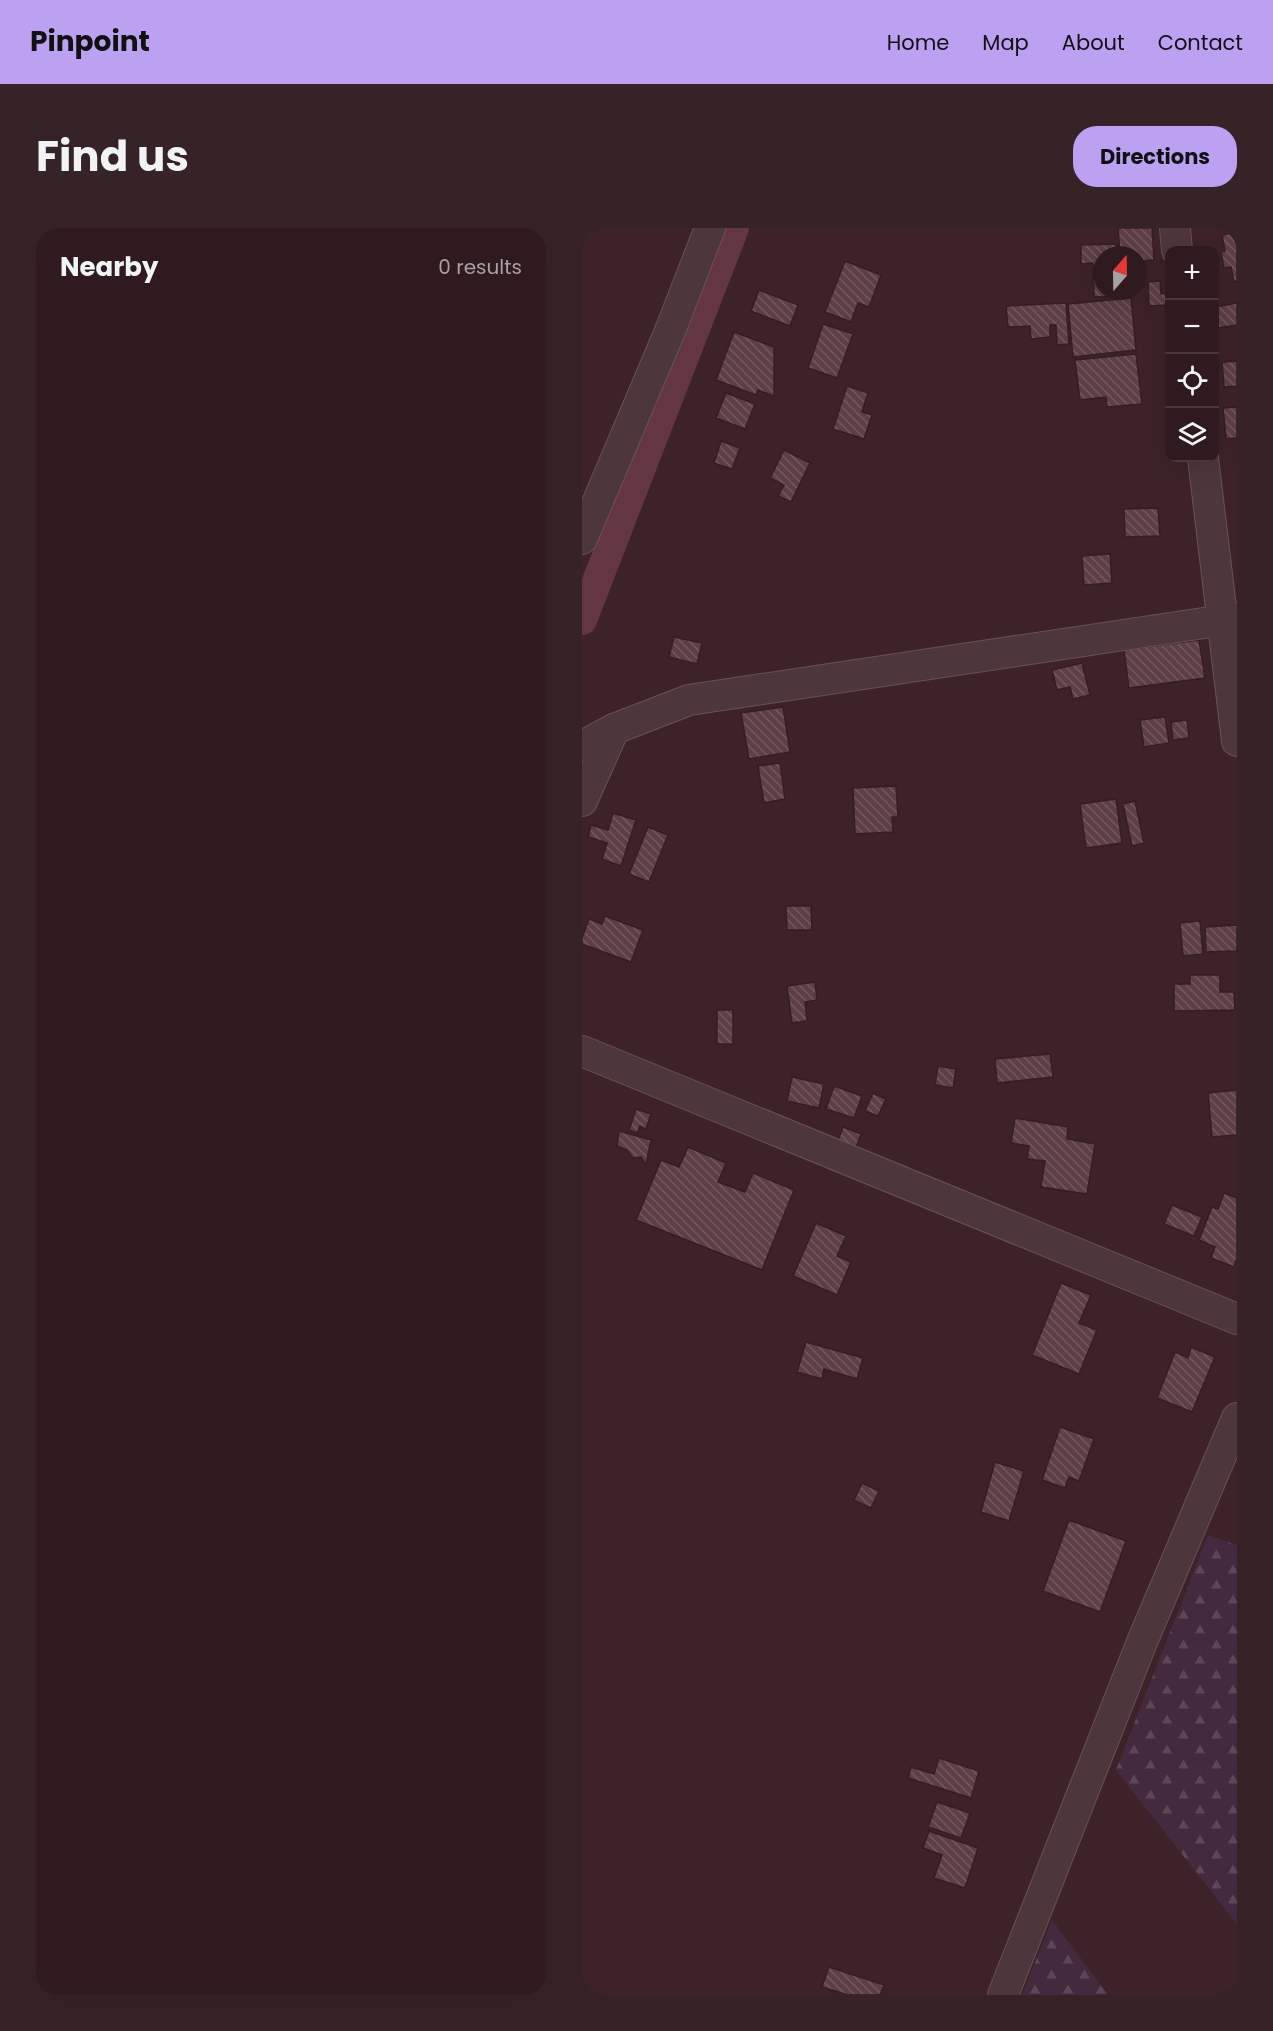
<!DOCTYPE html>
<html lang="en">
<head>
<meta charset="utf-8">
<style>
  :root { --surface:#2e1a1f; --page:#362328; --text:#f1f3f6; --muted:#a7a1a4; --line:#49383d; --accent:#bca0f2 }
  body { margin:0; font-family:Poppins,sans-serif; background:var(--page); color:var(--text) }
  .controls { position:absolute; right:18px; top:18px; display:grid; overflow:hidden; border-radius:12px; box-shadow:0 6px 24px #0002 }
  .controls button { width:54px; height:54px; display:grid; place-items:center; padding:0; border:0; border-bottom:2px solid var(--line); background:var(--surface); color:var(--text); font:30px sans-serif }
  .compass { position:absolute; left:511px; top:18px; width:54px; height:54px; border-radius:50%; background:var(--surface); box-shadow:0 6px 24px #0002; rotate:20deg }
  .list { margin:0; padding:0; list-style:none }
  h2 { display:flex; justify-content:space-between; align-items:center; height:78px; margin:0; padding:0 24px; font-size:26px }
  h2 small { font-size:20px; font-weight:400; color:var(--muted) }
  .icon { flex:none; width:33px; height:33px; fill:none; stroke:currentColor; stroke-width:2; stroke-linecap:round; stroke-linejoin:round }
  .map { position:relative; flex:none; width:655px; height:1767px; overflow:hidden; border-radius:24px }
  header { display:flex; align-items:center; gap:36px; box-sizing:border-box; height:84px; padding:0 30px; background:var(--accent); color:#111 }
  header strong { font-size:28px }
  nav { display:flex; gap:33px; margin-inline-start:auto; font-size:21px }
  .intro { display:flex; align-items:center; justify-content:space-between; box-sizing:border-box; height:144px; padding:0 36px }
  h1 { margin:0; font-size:42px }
  .button { padding:15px 27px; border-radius:24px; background:var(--accent); color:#111; font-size:21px; font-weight:700 }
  main { display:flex; gap:36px; padding:0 36px }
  aside { flex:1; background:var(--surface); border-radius:24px; box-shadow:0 6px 24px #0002 }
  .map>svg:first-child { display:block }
  .forest { fill:url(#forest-firs) }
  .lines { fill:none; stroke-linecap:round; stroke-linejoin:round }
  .canal { stroke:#643641; stroke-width:30 }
  .building { fill:url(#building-back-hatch); stroke:#341e23; stroke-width:1.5 }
  .minor-casing { stroke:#685257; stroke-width:32 }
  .minor { stroke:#4d373c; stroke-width:30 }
</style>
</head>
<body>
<header>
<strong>Pinpoint</strong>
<nav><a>Home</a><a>Map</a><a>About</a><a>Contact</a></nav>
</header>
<div class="intro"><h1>Find us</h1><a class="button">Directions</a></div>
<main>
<aside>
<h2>Nearby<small>0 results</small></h2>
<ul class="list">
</ul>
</aside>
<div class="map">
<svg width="655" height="1767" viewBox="0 0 655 1767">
  <defs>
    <pattern id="forest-firs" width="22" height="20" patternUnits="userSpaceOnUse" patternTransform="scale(1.5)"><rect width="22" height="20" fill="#432a3f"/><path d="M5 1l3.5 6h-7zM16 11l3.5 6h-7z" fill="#5d4658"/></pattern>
    <pattern id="building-back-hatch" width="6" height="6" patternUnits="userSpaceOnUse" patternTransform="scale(1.5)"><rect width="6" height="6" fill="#5d3f45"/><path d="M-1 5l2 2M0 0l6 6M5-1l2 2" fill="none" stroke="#73585e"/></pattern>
  </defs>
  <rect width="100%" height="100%" fill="#3d2329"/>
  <g class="forest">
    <path d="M626,1307L655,1317V1696L534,1542Z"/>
    <path d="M470,1692L526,1767H440Z"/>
  </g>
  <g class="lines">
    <path class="canal" d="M0,392L152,0"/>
  </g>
  <g class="building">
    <path d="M536,0H570L572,32L556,33V27H538Z"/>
    <path d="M655,4V53L652,54L649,39L642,40L639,24L643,23L640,7Z"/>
    <path d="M534,16L535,27H520V63H537V68L512,69L511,35L499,36V17Z"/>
    <path d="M263,33L299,47L287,79L276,75L269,94L243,84Z"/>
    <path d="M578,53L579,66L587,65L588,77L567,78L566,54Z"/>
    <path d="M177,62L216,77L208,98L169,83Z"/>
    <path d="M549,70L554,122L491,129L486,76Z"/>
    <path d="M484,75L487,116L475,117L474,97H468V109L449,111L448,98L426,99L424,78Z"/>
    <path d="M655,75V97L636,100L633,79Z"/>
    <path d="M241,96L271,106L255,150L226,140Z"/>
    <path d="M152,104L192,119V168L176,162L174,167L134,152Z"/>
    <path d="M554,126L560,176L525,179L524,169L498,172L493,132Z"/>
    <path d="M655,133V158L642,159L640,134Z"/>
    <path d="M265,158L286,165L280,184L290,187L282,211L251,201Z"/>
    <path d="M144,165L173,176L163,201L134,190Z"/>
    <path d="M655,179V210L644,211L641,180Z"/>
    <path d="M139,213L158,220L150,241L132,235Z"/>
    <path d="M202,222L228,235L209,274L196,268L202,257L188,250Z"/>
    <path d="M576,280L578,308L543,309L542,281Z"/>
    <path d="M528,326L530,355L502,357L500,328Z"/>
    <path d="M92,409L120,415L115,436L87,429Z"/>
    <path d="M617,412L623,450L547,460L542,422Z"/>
    <path d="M500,435L508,467L491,471L488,459L475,462L470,442Z"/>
    <path d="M201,479L208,524L167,531L159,485Z"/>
    <path d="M583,489L587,515L562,519L558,492Z"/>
    <path d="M605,492L607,510L591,512L589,494Z"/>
    <path d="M198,535L203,571L182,575L176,538Z"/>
    <path d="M314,558L316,589H310L311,604L273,606L271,560Z"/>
    <path d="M534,571L540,615L504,620L498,576Z"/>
    <path d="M553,573L562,615L550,618L541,576Z"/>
    <path d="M31,585L54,592L39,638L20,631L25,615L6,609L9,597L26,602Z"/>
    <path d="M66,599L86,607L67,654L47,646Z"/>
    <path d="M204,678H229L230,702H205Z"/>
    <path d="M23,688L61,702L49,734L0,716V710L7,691L20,696Z"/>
    <path d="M618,693L621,726L601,728L598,695Z"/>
    <path d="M655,697V723L624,724L623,699Z"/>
    <path d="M608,747H638V764H652L653,782L592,783V756H608Z"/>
    <path d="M233,754L235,772L223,774L225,793L210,795L205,758Z"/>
    <rect x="135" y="782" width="16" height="34"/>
    <path d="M468,826L471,849L415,855L413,831Z"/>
    <path d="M356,838L374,841L371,860L353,857Z"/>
    <path d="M210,849L242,856L237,880L205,873Z"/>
    <path d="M252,858L280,868L272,890L244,881Z"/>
    <path d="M655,862V907L630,909L626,865Z"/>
    <path d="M291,865L304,871L296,888L283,883Z"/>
    <path d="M54,881L69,886L64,901L58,898L55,905L47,902Z"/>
    <path d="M433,890L486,899L485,911L513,916L505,966L459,959L463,933L445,931L447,918L429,915Z"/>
    <path d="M261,899L279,906L272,925L254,918Z"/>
    <path d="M37,903L69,912L64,937L59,929L51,930L45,922L35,918Z"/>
    <path d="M106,919L144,935L136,954L163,964L171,945L212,962L180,1042L54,992L79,932L97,939Z"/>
    <path d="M642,965L655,970V1030L652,1039L629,1030L633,1019L617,1012L630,979L636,981Z"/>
    <path d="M590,977L620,989L612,1008L582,996Z"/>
    <path d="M234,995L264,1008L255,1028L269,1034L255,1067L211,1048Z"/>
    <path d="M479,1055L509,1067L497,1095L515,1102L497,1146L450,1127Z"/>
    <path d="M224,1114L281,1130L275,1151L242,1141L240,1151L215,1144Z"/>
    <path d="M609,1119L633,1129L610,1184L575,1170L593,1124L606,1130Z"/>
    <path d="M478,1199L512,1211L497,1253L487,1249L483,1260L460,1252Z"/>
    <path d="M413,1234L442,1243L427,1293L399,1284Z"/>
    <path d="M280,1255L297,1263L289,1280L272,1272Z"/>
    <path d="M487,1292L544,1313L518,1384L461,1363Z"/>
    <path d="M357,1530L397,1543L389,1570L326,1550L329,1539L352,1546Z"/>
    <path d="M355,1574L388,1585L379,1610L346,1599Z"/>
    <path d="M347,1603L396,1620L383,1660L352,1650L360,1627L341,1620Z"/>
    <path d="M247,1739L302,1757L298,1767H266L240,1759Z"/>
  </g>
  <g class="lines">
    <g class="minor-casing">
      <g id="minor">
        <path d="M593,0L595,22"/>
        <path d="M621,230L655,513"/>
        <path d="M0,311L88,103L128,0"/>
        <path d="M0,518L32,501L107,472L655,390"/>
        <path d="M0,573L32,501"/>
        <path d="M0,823L655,1091"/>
        <path d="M421,1767L560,1414L655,1190"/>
      </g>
    </g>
    <use href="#minor" class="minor"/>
  </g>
</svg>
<div class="controls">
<button>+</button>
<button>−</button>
<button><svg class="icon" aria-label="locate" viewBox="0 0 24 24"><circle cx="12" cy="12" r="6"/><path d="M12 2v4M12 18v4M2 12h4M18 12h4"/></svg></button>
<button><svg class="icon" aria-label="layers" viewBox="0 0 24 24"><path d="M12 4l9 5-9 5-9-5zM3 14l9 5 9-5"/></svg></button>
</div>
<svg class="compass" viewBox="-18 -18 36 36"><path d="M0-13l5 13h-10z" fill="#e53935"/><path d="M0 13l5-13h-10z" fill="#a7a1a4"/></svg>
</div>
</main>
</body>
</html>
